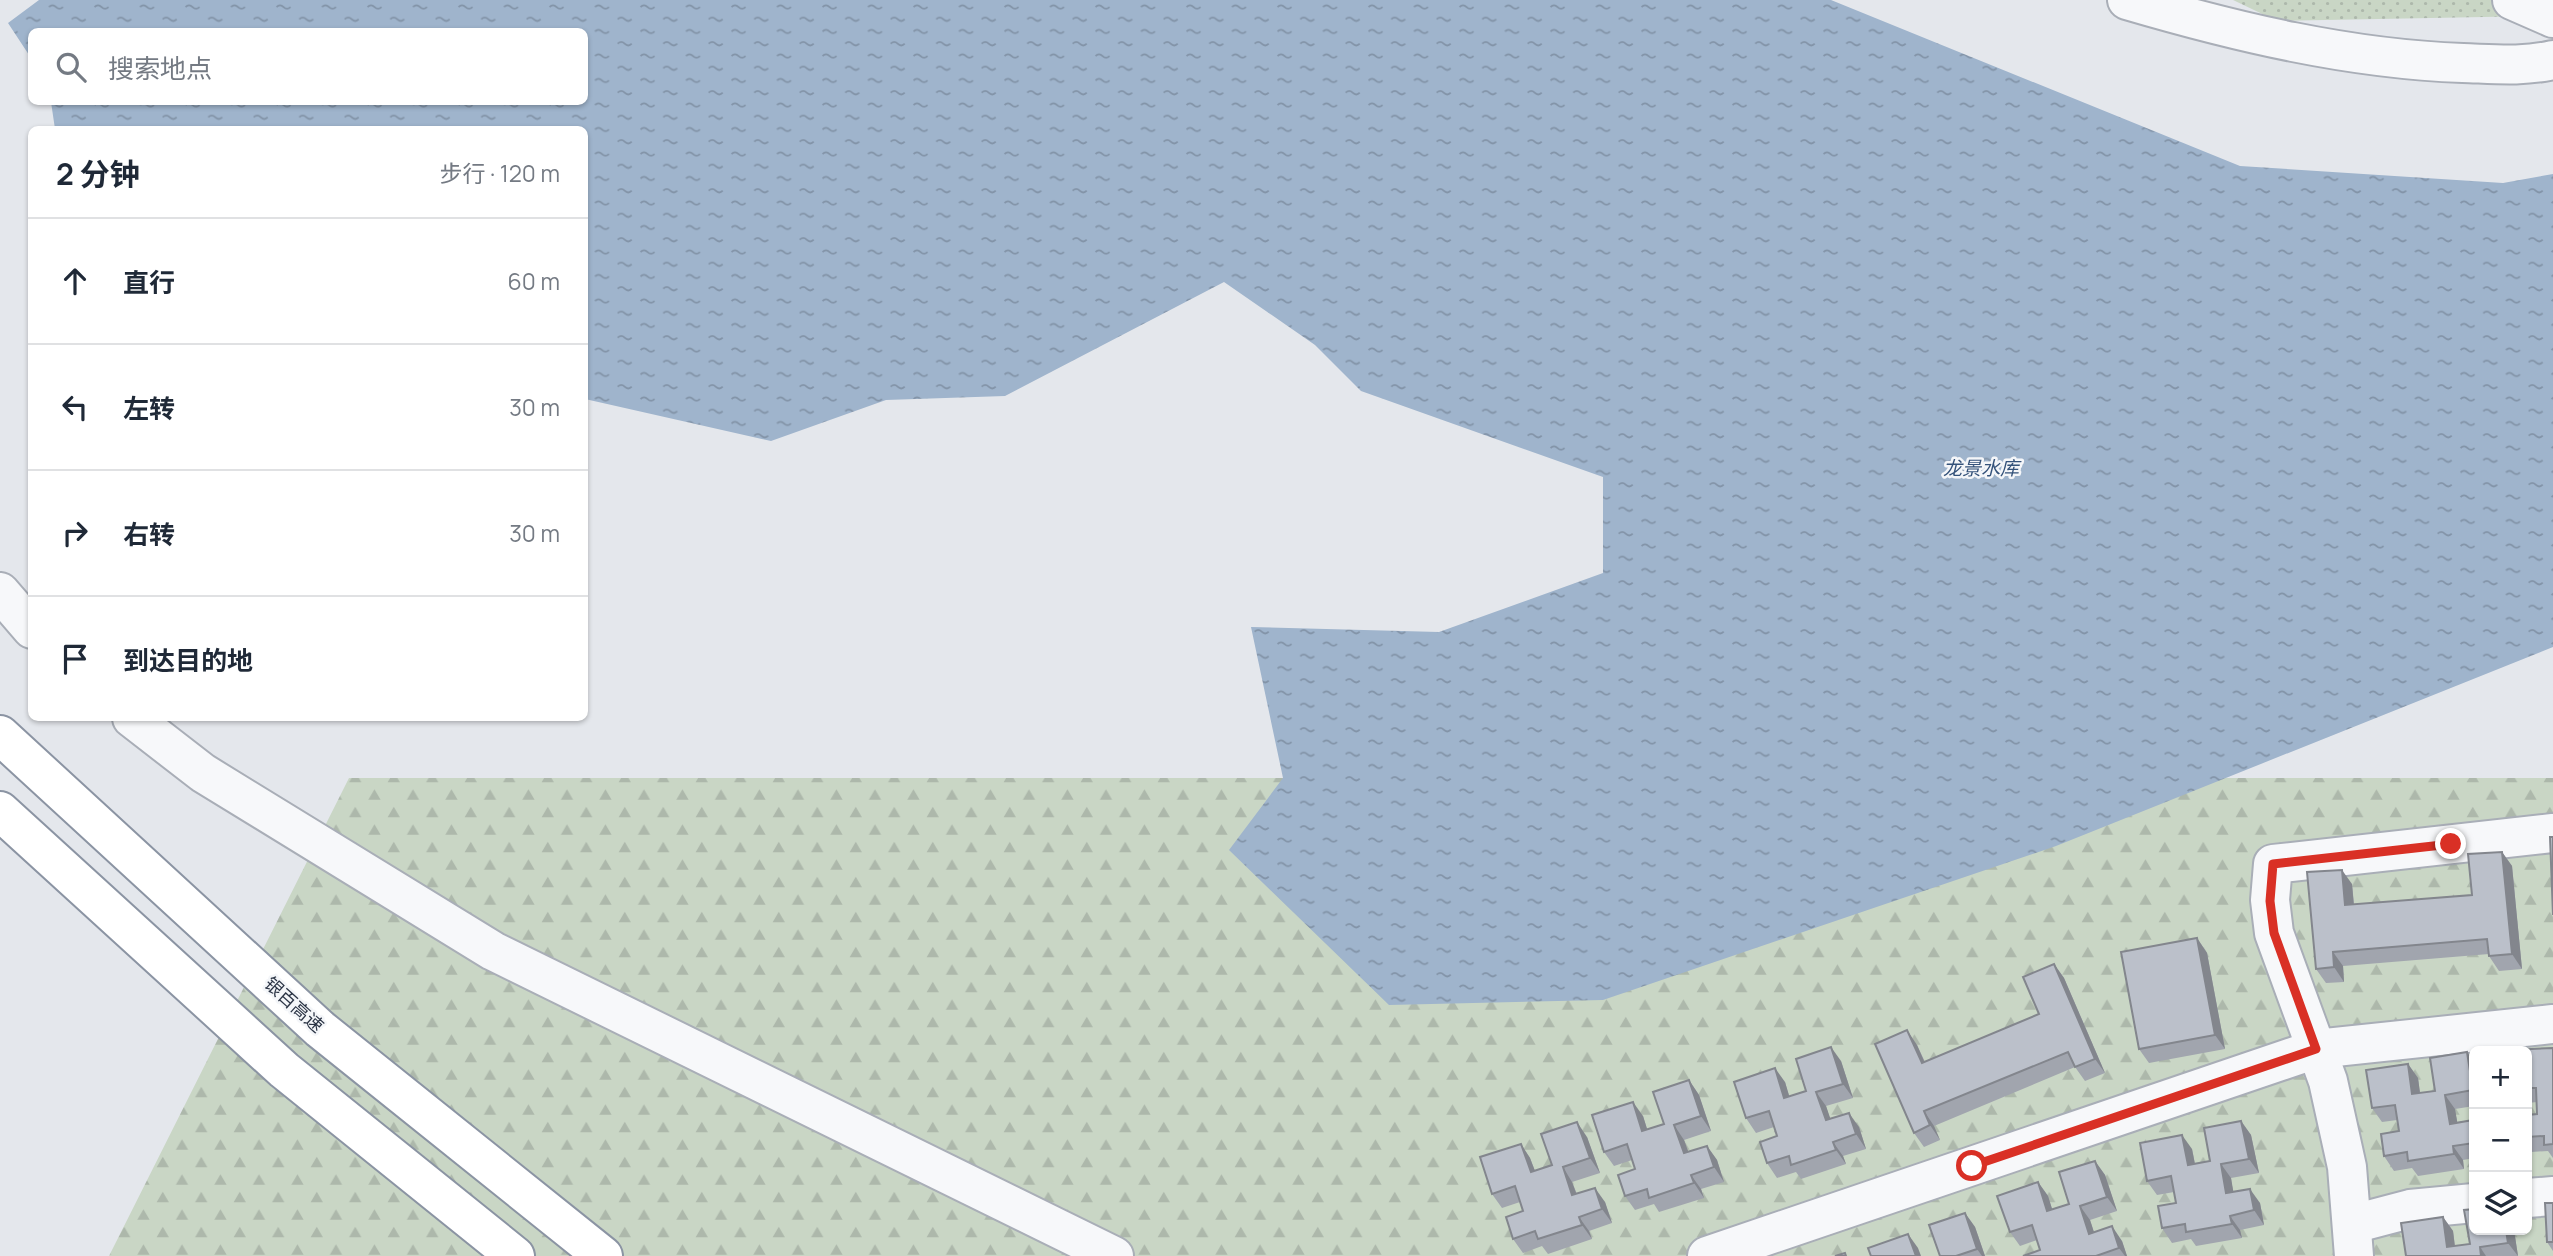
<!DOCTYPE html>
<html lang="zh">
<head>
<meta charset="utf-8">
<style>
  :root { --surface:#fff; --page:#f2f2f3; --text:#1f2937; --muted:#747a83; --line:#e0e1e3 }
  body { margin:0; font-family:Manrope,"Noto Sans SC",sans-serif; background:var(--page); color:var(--text) }
  .controls { position:absolute; right:21px; bottom:21px; display:grid; overflow:hidden; border-radius:10px; box-shadow:0 2px 5px #0004 }
  .controls button { width:63px; height:63px; display:grid; place-items:center; padding:0; border:0; border-bottom:2px solid var(--line); background:var(--surface); color:var(--text); font:35px sans-serif }
  .stop { position:absolute; width:21px; height:21px; margin:-16px; border:5px solid #d93025; border-radius:50%; background:#fff }
  .stop.end { background:#d93025; border-color:#fff; box-shadow:0 2px 7px #0008 }
  .list { margin:0; padding:0; list-style:none }
  h2 { display:flex; justify-content:space-between; align-items:center; height:91px; margin:0; padding:0 28px; font-size:30px }
  h2 small { font-size:23px; font-weight:400; color:var(--muted) }
  .list li { display:grid; grid-template-columns:46px 1fr auto; gap:21px; align-items:center; box-sizing:border-box; height:126px; padding:0 28px; border-top:2px solid var(--line) }
  .list b { display:block; font-size:26px; white-space:nowrap }
  .list em { font-size:23px; font-style:normal; color:var(--muted) }
  .icon { flex:none; width:38px; height:38px; fill:none; stroke:currentColor; stroke-width:2; stroke-linecap:round; stroke-linejoin:round }
  .map { position:relative; flex:none; width:2553px; height:1256px; overflow:hidden }
  .search { position:absolute; background:var(--surface); box-shadow:0 2px 5px #0004; left:28px; top:28px; width:560px; height:77px; display:flex; align-items:center; gap:18px; box-sizing:border-box; padding:0 24px; border-radius:10px; color:var(--muted); font-size:26px }
  .panel { position:absolute; background:var(--surface); box-shadow:0 2px 5px #0004; left:28px; top:126px; width:560px; height:595px; border-radius:10px }
  .map>svg:first-child { display:block }
  .green { fill:url(#green-dots) }
  .forest { fill:url(#forest-firs); fill-rule:evenodd }
  .water { fill:url(#water-ripples) }
  .lines { fill:none; stroke-linecap:round; stroke-linejoin:round }
  .minor-casing { stroke:#a9aeb7; stroke-width:42 }
  .highway-casing { stroke:#8b94a3; stroke-width:42 }
  .minor { stroke:#f7f8fa; stroke-width:38 }
  .highway { stroke:#fff; stroke-width:38 }
  .wall { fill:#a1a5ae }
  .shaded-wall { fill:#83868d }
  .building { fill:#bbc0ca; stroke:#83868d; stroke-width:2 }
  .route { stroke:#d93025; stroke-width:9 }
  .labels { text-anchor:middle; stroke-width:5; stroke-linejoin:round; paint-order:stroke }
  .street-label { font-size:18px; fill:#2b3445; stroke:#f4f6f9 }
  .water-label { font-size:19px; font-style:italic; fill:#34527a; stroke:#f4f6f9 }
</style>
</head>
<body>
<div class="map">
<svg width="2553" height="1256" viewBox="0 0 2553 1256">
  <defs>
    <pattern id="green-dots" width="8" height="8" patternUnits="userSpaceOnUse" patternTransform="scale(1.75)"><rect width="8" height="8" fill="#c9d6c5"/><path d="M2 2h.1M6 6h.1" fill="none" stroke="#adb8ab" stroke-width="1.8" stroke-linecap="round"/></pattern>
    <pattern id="forest-firs" width="22" height="20" patternUnits="userSpaceOnUse" patternTransform="scale(1.75)"><rect width="22" height="20" fill="#c9d6c5"/><path d="M5 1l3.5 6h-7zM16 11l3.5 6h-7z" fill="#adb8ab"/></pattern>
    <pattern id="water-ripples" width="26" height="14" patternUnits="userSpaceOnUse" patternTransform="scale(1.75)"><rect width="26" height="14" fill="#9fb4cc"/><path d="M2 4q2-2 4 0t4 0M15 11q2-2 4 0t4 0" fill="none" stroke="#8293a7"/></pattern>
  </defs>
  <rect width="100%" height="100%" fill="#e4e7ec"/>
  <path class="green" d="M2233,0H2493L2537,16L2277,21Z"/>
  <path class="forest" d="M349,778H2553V1256H109ZM2474,1051H2527V1230H2474Z"/>
  <path class="water" d="M39,0H1831L2240,166L2503,183L2553,174V647L2056,846L1603,1000L1389,1005L1229,850L1283,778L1251,627L1439,632L1603,573V477L1361,391L1315,345L1224,282L1005,396L886,400L771,441L585,399L584,130L55,129L51,102H584V32H32L31,58L8,23Z"/>
  <g class="lines">
    <g class="minor-casing">
      <g id="minor">
        <path d="M2127,0C2236,32 2349,59 2463,63C2494,64 2523,67 2553,60"/>
        <path d="M2512,0L2553,18"/>
        <path d="M0,592L32,629"/>
        <path d="M132,718L203,773L493,951L1114,1256"/>
        <path d="M2527,1198L2553,1196"/>
        <path d="M2353,1224L2410,1209L2474,1203"/>
        <path d="M1707,1256L2316,1049L2553,1024"/>
        <path d="M2354,1256L2347,1167L2328,1081L2274,933L2270,900L2273,864L2553,833"/>
      </g>
    </g>
    <g class="highway-casing">
      <g id="highway">
        <path d="M0,735L320,1029L603,1256"/>
        <path d="M0,811L284,1070L515,1256"/>
      </g>
    </g>
    <use href="#minor" class="minor"/>
    <use href="#highway" class="highway"/>
  </g>
  <g class="wall">
    <path d="M2502,852L2512,866L2522,969L2499,971L2489,956V954L2343,966L2344,982L2326,983L2316,969L2352,884L2354,904L2472,895Z"/>
    <path d="M2197,938L2207,953L2225,1049L2149,1063L2139,1049Z"/>
    <path d="M2054,964L2064,978L2105,1073L2085,1081L2075,1067L1934,1126L1940,1140L1924,1147L1914,1133L1917,1045L1925,1062L2039,1014Z"/>
    <path d="M2553,1048V1158L2548,1151L2531,1152L2527,1146V1115L2537,1114V1102L2527,1103V1051Z"/>
    <path d="M2467,1052L2474,1062V1106L2455,1109L2457,1122L2473,1120L2474,1121V1158L2463,1160L2464,1169L2418,1176L2412,1168L2394,1171L2384,1156L2399,1131L2397,1120L2382,1122L2372,1108L2408,1064L2418,1078L2420,1093L2435,1091Z"/>
    <path d="M1841,1061L1853,1098L1826,1106L1830,1119L1859,1127L1866,1149L1843,1156L1846,1164L1801,1179L1796,1172L1777,1178L1767,1163L1777,1136L1774,1127L1756,1133L1746,1118L1785,1082L1789,1096L1806,1091Z"/>
    <path d="M1689,1080L1699,1095L1711,1131L1684,1140L1688,1152L1707,1146L1717,1160L1724,1182L1701,1189L1704,1198L1659,1212L1654,1204L1635,1210L1625,1196L1635,1169L1632,1160L1614,1166L1604,1152L1643,1116L1647,1129L1664,1124Z"/>
    <path d="M2241,1121L2251,1135L2259,1173L2231,1178L2233,1192L2260,1203L2264,1225L2240,1230L2242,1238L2196,1246L2191,1239L2172,1243L2162,1228L2176,1203L2174,1192L2157,1195L2147,1181L2192,1149L2195,1164L2210,1161Z"/>
    <path d="M1587,1137L1600,1173L1572,1182L1577,1194L1605,1202L1612,1223L1589,1231L1592,1239L1548,1254L1542,1246L1523,1253L1513,1239L1523,1211L1520,1202L1502,1208L1492,1194L1521,1144L1530,1158L1535,1171L1552,1165Z"/>
    <path d="M2095,1161L2105,1175L2117,1211L2090,1220L2094,1232L2122,1241L2127,1256H2023L2040,1250L2037,1240L2020,1246L2010,1232L2038,1182L2048,1196L2052,1209L2069,1204Z"/>
    <path d="M2553,1203V1251L2547,1242Z"/>
    <path d="M1965,1213L1975,1227L1985,1256H1940Z"/>
    <path d="M2443,1217L2453,1231L2455,1246L2470,1244L2514,1230L2518,1256H2406Z"/>
  </g>
  <g class="shaded-wall">
    <path d="M2502,852L2512,866L2522,969L2512,954Z"/>
    <path d="M2342,870L2352,884L2355,919L2345,905Z"/>
    <path d="M2197,938L2207,953L2225,1049L2215,1035Z"/>
    <path d="M2333,952L2343,966L2344,982L2334,967Z"/>
    <path d="M2054,964L2064,978L2105,1073L2095,1059Z"/>
    <path d="M1907,1030L1917,1045L1931,1077L1922,1063Z"/>
    <path d="M1831,1047L1841,1061L1853,1098L1843,1084Z"/>
    <path d="M2467,1052L2474,1062V1092L2473,1090Z"/>
    <path d="M2408,1064L2418,1078L2422,1108L2412,1094Z"/>
    <path d="M1775,1068L1785,1082L1794,1112L1784,1098Z"/>
    <path d="M1689,1080L1699,1095L1711,1131L1701,1116Z"/>
    <path d="M1816,1092L1826,1106L1836,1135L1826,1120Z"/>
    <path d="M2445,1095L2455,1109L2460,1138L2450,1124Z"/>
    <path d="M1633,1102L1643,1116L1652,1145L1642,1131Z"/>
    <path d="M1924,1111L1934,1126L1940,1140L1930,1125Z"/>
    <path d="M1849,1113L1859,1127L1866,1149L1856,1134Z"/>
    <path d="M2241,1121L2251,1135L2259,1173L2249,1159Z"/>
    <path d="M1577,1122L1587,1137L1600,1173L1590,1158Z"/>
    <path d="M1674,1125L1684,1140L1694,1167L1684,1153Z"/>
    <path d="M2182,1135L2192,1149L2198,1180L2188,1165Z"/>
    <path d="M1833,1142L1843,1156L1846,1164L1836,1150Z"/>
    <path d="M1521,1144L1530,1158L1541,1187L1531,1172Z"/>
    <path d="M1707,1146L1717,1160L1724,1182L1714,1167Z"/>
    <path d="M2453,1146L2463,1160L2464,1169L2454,1154Z"/>
    <path d="M2095,1161L2105,1175L2117,1211L2107,1197Z"/>
    <path d="M2221,1164L2231,1178L2236,1207L2226,1193Z"/>
    <path d="M1563,1167L1572,1182L1582,1209L1572,1195Z"/>
    <path d="M1691,1175L1701,1189L1704,1198L1694,1183Z"/>
    <path d="M2038,1182L2048,1196L2057,1225L2047,1211Z"/>
    <path d="M1595,1188L1605,1202L1612,1223L1602,1209Z"/>
    <path d="M2250,1189L2260,1203L2264,1225L2254,1210Z"/>
    <path d="M2080,1206L2090,1220L2099,1248L2089,1234Z"/>
    <path d="M1965,1213L1975,1227L1985,1256H1982L1977,1249Z"/>
    <path d="M2230,1216L2240,1230L2242,1238L2232,1224Z"/>
    <path d="M1579,1217L1589,1231L1592,1239L1582,1225Z"/>
    <path d="M2443,1217L2453,1231L2456,1256L2447,1247Z"/>
    <path d="M2112,1226L2122,1241L2127,1256H2125L2119,1248Z"/>
    <path d="M2506,1230H2514L2518,1256L2508,1243Z"/>
    <path d="M1908,1234L1918,1248L1921,1256H1916Z"/>
    <path d="M2480,1247L2486,1256H2481Z"/>
  </g>
  <g class="building">
    <path d="M2550,837H2553V915Z"/>
    <path d="M2502,852L2512,954L2489,956L2487,939L2333,952L2334,967L2316,969L2307,872L2342,870L2345,905L2472,895L2468,854Z"/>
    <path d="M2197,938L2215,1035L2139,1049L2121,952Z"/>
    <path d="M2054,964L2095,1059L2075,1067L2068,1052L1924,1111L1930,1125L1914,1133L1875,1044L1907,1030L1922,1063L2039,1014L2023,977Z"/>
    <path d="M1831,1047L1843,1084L1816,1092L1826,1120L1849,1113L1856,1134L1833,1142L1836,1150L1791,1165L1789,1156L1767,1163L1760,1142L1777,1136L1769,1111L1746,1118L1734,1082L1775,1068L1784,1098L1806,1091L1796,1059Z"/>
    <path d="M2553,1048V1144L2544,1145V1136L2527,1137V1115L2537,1114L2536,1088H2527V1051H2510V1050Z"/>
    <path d="M2467,1052L2473,1090L2445,1095L2450,1124L2473,1120L2474,1143L2453,1146L2454,1154L2408,1161L2407,1152L2384,1156L2381,1134L2399,1131L2395,1105L2372,1108L2366,1070L2408,1064L2412,1094L2435,1091L2430,1058Z"/>
    <path d="M1689,1080L1701,1116L1674,1125L1684,1153L1707,1146L1714,1167L1691,1175L1694,1183L1649,1198L1647,1189L1625,1196L1618,1175L1635,1169L1627,1144L1604,1152L1592,1115L1633,1102L1642,1131L1664,1124L1653,1092Z"/>
    <path d="M2241,1121L2249,1159L2221,1164L2226,1193L2250,1189L2254,1210L2230,1216L2232,1224L2186,1232L2185,1224L2162,1228L2158,1206L2176,1203L2171,1176L2147,1181L2140,1143L2182,1135L2188,1165L2210,1161L2204,1128Z"/>
    <path d="M1577,1122L1590,1158L1563,1167L1572,1195L1595,1188L1602,1209L1579,1217L1582,1225L1538,1239L1535,1231L1513,1239L1506,1217L1523,1211L1515,1186L1492,1194L1480,1157L1521,1144L1531,1172L1552,1165L1541,1134Z"/>
    <path d="M2095,1161L2107,1197L2080,1206L2089,1234L2112,1226L2119,1248L2096,1256H2023L2040,1250L2032,1225L2010,1232L1997,1196L2038,1182L2047,1211L2069,1204L2059,1172Z"/>
    <path d="M2545,1203H2553V1242H2547Z"/>
    <path d="M2474,1209V1230H2506L2508,1243L2480,1247L2481,1256H2406L2401,1223L2443,1217L2447,1247L2470,1244L2464,1210Z"/>
    <path d="M1965,1213L1977,1249L1956,1256H1940L1929,1225Z"/>
    <path d="M1908,1234L1916,1256H1871L1868,1248Z"/>
    <path d="M1845,1253L1846,1256H1835Z"/>
  </g>
  <g class="lines">
    <path class="route" d="M1972,1166L2316,1049L2274,933L2270,901L2273,864L2451,844"/>
  </g>
  <g class="labels">
    <g class="street-label">
      <text transform="translate(294 1005) rotate(42)" y="6">银百高速</text>
    </g>
    <g class="water-label">
      <text x="1981" y="475">龙景水库</text>
    </g>
  </g>
</svg>
<div class="controls">
<button>+</button>
<button>−</button>
<button><svg class="icon" aria-label="layers" viewBox="0 0 24 24"><path d="M12 4l9 5-9 5-9-5zM3 14l9 5 9-5"/></svg></button>
</div>
<div class="stop" style="left:1972px;top:1166px"></div>
<div class="stop end" style="left:2451px;top:844px"></div>
<div class="search"><svg class="icon" aria-label="search" viewBox="0 0 24 24"><circle cx="10" cy="10" r="6"/><path d="M15 15l6 6"/></svg>搜索地点</div>
<section class="panel">
<h2>2 分钟<small>步行 · 120 m</small></h2>
<ul class="list">
<li><svg class="icon" aria-label="ahead" viewBox="0 0 24 24"><path d="M12 20V5M6 11l6-6 6 6"/></svg><div><b>直行</b></div><em>60 m</em></li>
<li><svg class="icon" aria-label="left" viewBox="0 0 24 24"><path d="M17 20v-9H6M10 6l-5 5 5 5"/></svg><div><b>左转</b></div><em>30 m</em></li>
<li><svg class="icon" aria-label="right" viewBox="0 0 24 24"><path d="M7 20v-9h11M14 6l5 5-5 5"/></svg><div><b>右转</b></div><em>30 m</em></li>
<li><svg class="icon" aria-label="arrive" viewBox="0 0 24 24"><path d="M6 21V4h12l-3 4 3 4H6"/></svg><div><b>到达目的地</b></div></li>
</ul>
</section>
</div>
</body>
</html>
